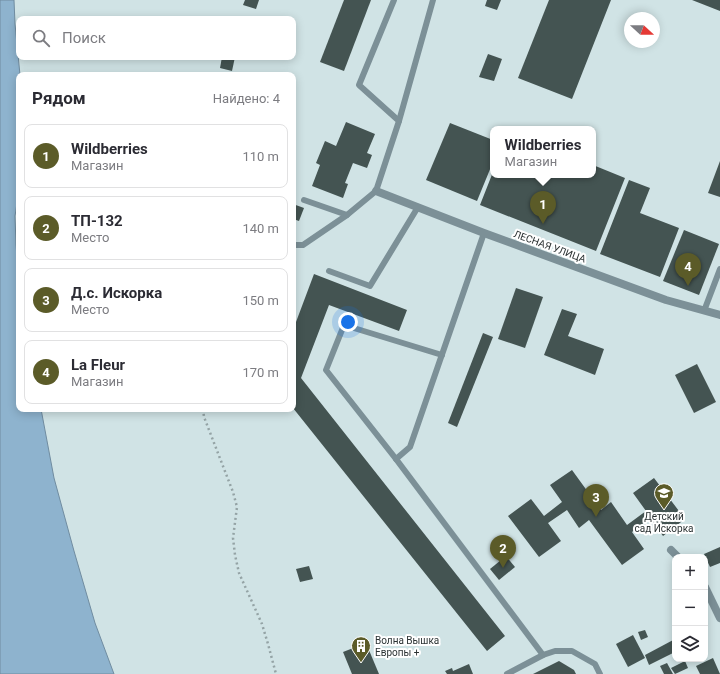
<!DOCTYPE html>
<html lang="ru">
<head>
<meta charset="utf-8">
<style>
  :root { --surface:#fff; --page:#f7f7f7; --text:#2b2b33; --muted:#7c7c81; --line:#e1e1e2; --accent:#5b5b28 }
  body { margin:0; font-family:Roboto,sans-serif; background:var(--page); color:var(--text) }
  .controls { position:absolute; right:12px; bottom:12px; display:grid; overflow:hidden; border-radius:8px; box-shadow:0 2px 10px #0003 }
  .controls button { width:36px; height:36px; display:grid; place-items:center; padding:0; border:0; border-bottom:1px solid var(--line); background:var(--surface); color:var(--text); font:20px sans-serif }
  .compass { position:absolute; left:624px; top:12px; width:36px; height:36px; border-radius:50%; background:var(--surface); box-shadow:0 2px 10px #0003; rotate:111deg }
  .you { position:absolute; left:348px; top:322px; width:14px; height:14px; margin:-10px; border:3px solid #fff; border-radius:50%; background:#1a73e8; box-shadow:0 0 0 6px #1a73e833 }
  .badge { display:grid; place-items:center; width:26px; height:26px; border-radius:50%; background:var(--accent); color:#fff; font-size:13px; font-weight:700 }
  .pin { position:absolute; translate:-50% -33px; filter:drop-shadow(0 1px 2px #0008) }
  .pin::after { content:''; position:absolute; top:21px; width:14px; height:12px; background:inherit; clip-path:polygon(0 0,100% 0,50% 100%) }
  .popup { position:absolute; left:490px; top:126px; width:106px; height:52px; box-sizing:border-box; display:grid; place-content:center; border-radius:8px; background:var(--surface); filter:drop-shadow(0 1px 3px #0005); font-size:13px; white-space:nowrap; color:var(--muted) }
  .popup b { font-size:15px; color:var(--text) }
  .popup::after { content:''; position:absolute; left:50%; top:100%; margin-left:-8px; border:8px solid transparent; border-top-color:var(--surface) }
  .list { margin:0; padding:0; list-style:none }
  h2 { display:flex; justify-content:space-between; align-items:center; height:52px; margin:0; padding:0 16px; font-size:17px }
  h2 small { font-size:13px; font-weight:400; color:var(--muted) }
  .list li { display:grid; grid-template-columns:26px 1fr auto; gap:12px; align-items:center; box-sizing:border-box; height:64px; margin:0 8px 8px; padding:0 8px; border:1px solid var(--line); border-radius:8px }
  .list b { display:block; font-size:15px; white-space:nowrap }
  .list p { margin:0; font-size:13px; white-space:nowrap; color:var(--muted) }
  .list em { font-size:13px; font-style:normal; color:var(--muted) }
  .icon { flex:none; width:22px; height:22px; fill:none; stroke:currentColor; stroke-width:2; stroke-linecap:round; stroke-linejoin:round }
  .map { position:relative; flex:none; width:720px; height:674px; overflow:hidden }
  .search { position:absolute; background:var(--surface); box-shadow:0 2px 10px #0003; left:16px; top:16px; width:280px; height:44px; display:flex; align-items:center; gap:10px; box-sizing:border-box; padding:0 14px; border-radius:8px; color:var(--muted); font-size:15px }
  .panel { position:absolute; background:var(--surface); box-shadow:0 2px 10px #0003; left:16px; top:72px; width:280px; height:340px; border-radius:8px }
  .map>svg:first-child { display:block }
  .water { fill:#8eb3ce; stroke:#708ca0 }
  .building { fill:#445452 }
  .lines { fill:none; stroke-linecap:round; stroke-linejoin:round }
  .path { stroke:#94a3a5; stroke-width:2.5; stroke-dasharray:2 3; stroke-linecap:butt }
  .service { stroke:#7c9097; stroke-width:6 }
  .minor { stroke:#7c9097; stroke-width:8 }
  .labels { text-anchor:middle; stroke-width:4; stroke-linejoin:round; paint-order:stroke }
  .street-label { font-size:10px; fill:#2b3233; stroke:#fff }
  .poi-label { font-size:10px; fill:#2b3233; stroke:#fff }
</style>
</head>
<body>
<div class="map">
<svg width="720" height="674" viewBox="0 0 720 674">
  <rect width="100%" height="100%" fill="#d0e3e5"/>
  <path class="water" d="M0,0H14L15,24L20,75L19,190L15,216L16,245L19,280V409H41L54,478L74,551L95,623L114,674H0Z"/>
  <g class="building">
    <path d="M245,0H259L256,9L243,5Z"/>
    <path d="M344,0H371L344,71L320,62Z"/>
    <path d="M487,0H501L497,10L485,6Z"/>
    <path d="M549,0H611L572,99L518,78Z"/>
    <path d="M692,0H720V11Z"/>
    <path d="M488,54L502,59L494,81L479,77Z"/>
    <path d="M222,57H235L232,71L220,68Z"/>
    <path d="M346,122L375,134L367,153L372,155L367,168L353,163L345,183L348,184L343,198L312,186L320,165L316,163L325,141L336,146Z"/>
    <path d="M450,123L493,140V162L477,201L426,180Z"/>
    <path d="M720,161V197L708,193Z"/>
    <path d="M593,165L625,178L596,251L480,205L493,172V175H593Z"/>
    <path d="M629,180L650,188L640,213L679,228L660,277L600,254Z"/>
    <path d="M293,204L304,208L299,221L293,219Z"/>
    <path d="M684,230L719,244L699,295L663,281Z"/>
    <path d="M314,274L407,310L399,331L329,305L301,378L505,636L487,651L293,408V330Z"/>
    <path d="M516,288L543,297L525,348L498,339Z"/>
    <path d="M562,309L577,314L568,336L604,349L595,375L544,355Z"/>
    <path d="M483,333L493,337L457,427L448,423Z"/>
    <path d="M697,364L716,402L694,413L675,375Z"/>
    <path d="M572,470L601,510L611,502L627,525L646,511L633,493L654,478L685,519L663,536L650,518L632,532L644,549L622,565L589,520L579,528L567,510L548,523L561,541L539,557L508,516L531,499L544,516L562,502L550,485Z"/>
    <path d="M720,547V563L710,567L704,554Z"/>
    <path d="M506,556L515,567L499,580L490,569Z"/>
    <path d="M309,566L313,579L300,582L296,569Z"/>
    <path d="M645,630L648,637L641,640L638,632Z"/>
    <path d="M633,635L645,658L628,667L616,644Z"/>
    <path d="M675,639V652L649,665L645,655Z"/>
    <path d="M366,643L379,674H352L343,652Z"/>
    <path d="M713,658L720,674H700L696,666Z"/>
    <path d="M559,661L574,670L576,674H533Z"/>
    <path d="M685,661L688,668L675,674L671,668Z"/>
    <path d="M667,663L673,674H664L660,666Z"/>
    <path d="M469,664L473,674H447L445,671L452,668L453,671Z"/>
  </g>
  <g class="lines">
    <path class="path" d="M203,409L204,417L233,492L237,507L233,538L235,555L239,573L262,624L268,644L276,674"/>
    <g class="service">
      <path d="M399,121L433,0"/>
      <path d="M347,215L376,191L399,121L359,85L394,0"/>
      <path d="M293,245H303L347,215L304,200"/>
      <path d="M329,271L370,286L418,207"/>
      <path d="M704,311L720,269"/>
      <path d="M442,355L344,325L326,370L396,459L543,655"/>
      <path d="M396,459L410,447L484,233"/>
      <path d="M507,674L543,655L555,651H572L595,664L600,674"/>
    </g>
    <g class="minor">
      <path d="M376,191L484,233L666,300L720,315"/>
      <path d="M671,550L678,557"/>
      <path d="M705,587L720,618"/>
    </g>
  </g>
  <defs>
    <g id="school-pin" transform="scale(1)"><path d="M0 17L-7.5 6A9.5 9.5 0 1 1 7.5 6Z" fill="#5b5b28" stroke="#fff"/><path d="M0-5L7-2L0 1L-7-2ZM-4 1L0 2.5L4 1V4Q0 6-4 4Z" fill="#fff"/></g>
    <g id="building-pin" transform="scale(1)"><path d="M0 17L-7.5 6A9.5 9.5 0 1 1 7.5 6Z" fill="#5b5b28" stroke="#fff"/><path d="M-4-6H4V6H1V3H-1V6H-4ZM-2.5-4.3h1.7v1.8h-1.7ZM.8-4.3h1.7v1.8H.8ZM-2.5-1h1.7V.8h-1.7ZM.8-1h1.7V.8H.8Z" fill="#fff"/></g>
  </defs>
  <g fill-rule="evenodd">
    <use href="#school-pin" x="664" y="493"/>
    <use href="#building-pin" x="361" y="646"/>
  </g>
  <g class="labels">
    <g class="street-label">
      <text transform="translate(550 246) rotate(20)" y="4">ЛЕСНАЯ УЛИЦА</text>
    </g>
    <g class="poi-label">
      <text x="664" y="520">Детский<tspan x="664" dy="12">сад Искорка</tspan></text>
      <text x="375" y="644" text-anchor="start">Волна Вышка<tspan x="375" dy="12">Европы +</tspan></text>
    </g>
  </g>
</svg>
<div class="controls">
<button>+</button>
<button>−</button>
<button><svg class="icon" aria-label="layers" viewBox="0 0 24 24"><path d="M12 4l9 5-9 5-9-5zM3 14l9 5 9-5"/></svg></button>
</div>
<svg class="compass" viewBox="-18 -18 36 36"><path d="M0-13l5 13h-10z" fill="#e53935"/><path d="M0 13l5-13h-10z" fill="#7c7c81"/></svg>
<div class="you"></div>
<div class="pin badge" style="left:543px;top:224px">1</div>
<div class="popup"><b>Wildberries</b>Магазин</div>
<div class="pin badge" style="left:503px;top:568px">2</div>
<div class="pin badge" style="left:596px;top:517px">3</div>
<div class="pin badge" style="left:688px;top:286px">4</div>
<div class="search"><svg class="icon" aria-label="search" viewBox="0 0 24 24"><circle cx="10" cy="10" r="6"/><path d="M15 15l6 6"/></svg>Поиск</div>
<section class="panel">
<h2>Рядом<small>Найдено: 4</small></h2>
<ul class="list">
<li><span class="badge">1</span><div><b>Wildberries</b><p>Магазин</p></div><em>110 m</em></li>
<li><span class="badge">2</span><div><b>ТП-132</b><p>Место</p></div><em>140 m</em></li>
<li><span class="badge">3</span><div><b>Д.с. Искорка</b><p>Место</p></div><em>150 m</em></li>
<li><span class="badge">4</span><div><b>La Fleur</b><p>Магазин</p></div><em>170 m</em></li>
</ul>
</section>
</div>
</body>
</html>
